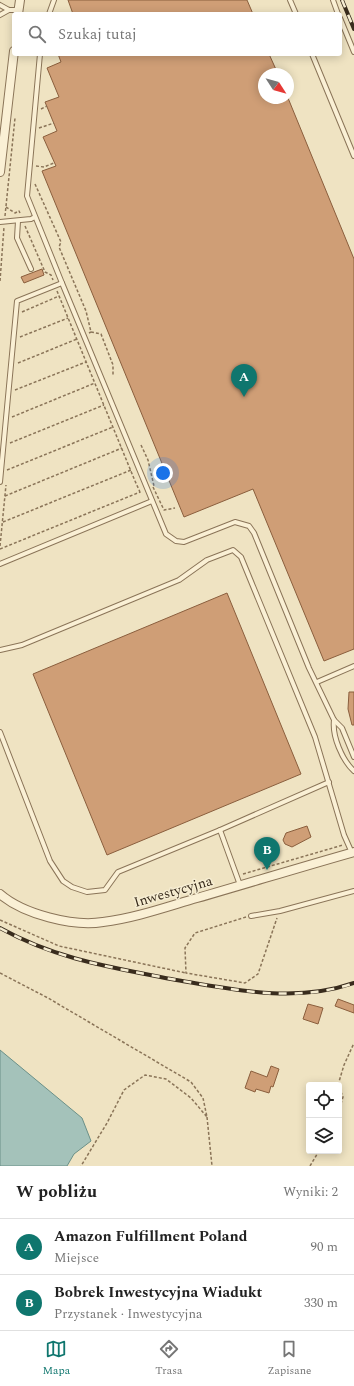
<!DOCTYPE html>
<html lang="pl">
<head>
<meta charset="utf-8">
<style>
  :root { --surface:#fff; --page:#f6f6f6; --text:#222; --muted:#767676; --line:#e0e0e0; --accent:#0f766e }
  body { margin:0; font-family:Spectral,serif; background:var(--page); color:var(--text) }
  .controls { position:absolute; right:12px; bottom:12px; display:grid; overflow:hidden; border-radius:4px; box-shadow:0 2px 10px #0003 }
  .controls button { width:36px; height:36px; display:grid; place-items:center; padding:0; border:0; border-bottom:1px solid var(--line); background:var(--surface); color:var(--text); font:20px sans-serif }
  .compass { position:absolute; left:258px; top:68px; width:36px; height:36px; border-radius:50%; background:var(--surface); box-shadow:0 2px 10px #0003; rotate:126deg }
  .you { position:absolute; left:163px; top:473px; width:14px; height:14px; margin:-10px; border:3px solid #fff; border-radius:50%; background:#1a73e8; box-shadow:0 0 0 6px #1a73e833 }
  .badge { display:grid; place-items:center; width:26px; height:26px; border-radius:50%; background:var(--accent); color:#fff; font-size:13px; font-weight:700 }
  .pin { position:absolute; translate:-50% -33px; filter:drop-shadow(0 1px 2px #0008) }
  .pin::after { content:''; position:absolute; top:21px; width:14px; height:12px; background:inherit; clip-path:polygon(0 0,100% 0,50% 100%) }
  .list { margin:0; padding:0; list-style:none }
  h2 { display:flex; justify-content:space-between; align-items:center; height:52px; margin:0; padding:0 16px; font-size:17px }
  h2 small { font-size:13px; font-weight:400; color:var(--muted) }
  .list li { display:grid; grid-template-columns:26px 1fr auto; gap:12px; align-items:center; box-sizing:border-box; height:56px; padding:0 16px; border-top:1px solid var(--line) }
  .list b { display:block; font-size:15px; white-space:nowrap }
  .list p { margin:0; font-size:13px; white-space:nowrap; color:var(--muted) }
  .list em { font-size:13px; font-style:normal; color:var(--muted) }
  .icon { flex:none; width:22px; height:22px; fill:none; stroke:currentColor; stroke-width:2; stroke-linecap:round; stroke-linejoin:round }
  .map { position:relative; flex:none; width:354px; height:1166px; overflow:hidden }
  .search { position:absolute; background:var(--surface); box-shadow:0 2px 10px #0003; left:12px; right:12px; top:12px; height:44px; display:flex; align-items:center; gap:10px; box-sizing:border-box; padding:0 14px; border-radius:4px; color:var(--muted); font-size:15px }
  .sheet { height:164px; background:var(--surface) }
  nav { display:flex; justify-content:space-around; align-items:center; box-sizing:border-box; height:56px; border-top:1px solid var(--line); background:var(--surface); font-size:11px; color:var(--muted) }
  nav a { display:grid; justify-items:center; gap:2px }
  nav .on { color:var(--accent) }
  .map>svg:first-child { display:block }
  .water { fill:#a4c2ba; stroke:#6b9088 }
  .building { fill:#cf9e76; stroke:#8a5e3d }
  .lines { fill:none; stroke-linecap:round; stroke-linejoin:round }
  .lane-casing { stroke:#8a7458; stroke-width:6 }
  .street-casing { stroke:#8a7458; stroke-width:10 }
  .path { stroke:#8a7458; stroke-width:1.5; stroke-dasharray:3 2; stroke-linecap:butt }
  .lane { stroke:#faf0d5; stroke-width:4 }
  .street { stroke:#faf0d5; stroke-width:8 }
  .rail-casing { stroke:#392c1d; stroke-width:4 }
  .rail { stroke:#f6edd2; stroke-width:2.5; stroke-dasharray:8; stroke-linecap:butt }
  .labels { text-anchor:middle; stroke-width:3; stroke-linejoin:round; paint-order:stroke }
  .street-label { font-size:14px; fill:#392c1d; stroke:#f6edd2 }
</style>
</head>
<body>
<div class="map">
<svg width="354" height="1166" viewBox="0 0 354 1166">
  <rect width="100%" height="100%" fill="#efe3c2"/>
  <path class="water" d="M0,1050L82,1118L91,1141L74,1154L67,1166H0Z"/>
  <g class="building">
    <path d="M68,0H247L253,14H73Z"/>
    <path d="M58,54H269L278,74H264V98H288L354,259V649L324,661L253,489L184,517L42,171L56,166L43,137L57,131L45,102L59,97L47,68L61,62Z"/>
    <path d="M42,269L44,275L24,283L21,277Z"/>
    <path d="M227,593L301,774L107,855L33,674Z"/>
    <path d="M349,692H354V725H352L348,709Z"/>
    <path d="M307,826L311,837L292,847L285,844L283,840L286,833Z"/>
    <path d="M338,999L354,1005V1013L335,1006Z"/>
    <path d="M308,1004L323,1008L318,1024L303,1019Z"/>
    <path d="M271,1066L279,1069L273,1087L271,1086L269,1093L256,1089L255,1092L245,1088L251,1071L267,1077Z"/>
  </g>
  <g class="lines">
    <g class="lane-casing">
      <g id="lane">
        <path d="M290,0L296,14"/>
        <path d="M333,0L338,14"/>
        <path d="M0,5L9,10H18"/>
        <path d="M49,14L54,0"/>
        <path d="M0,15L9,10"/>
        <path d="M340,18L354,52"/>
        <path d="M40,54L27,196L62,283"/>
        <path d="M312,54L354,156"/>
        <path d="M18,221L17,238L31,269"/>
        <path d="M0,222L31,219L35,217"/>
        <path d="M0,482L17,301L62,283L166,534L176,541L184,542L235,522L249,526L254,533L309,668L334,720L342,728L354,757"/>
        <path d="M0,564L152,501"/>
        <path d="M0,650L22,645L179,580L207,560L233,550L241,557L315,737L344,835L352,853"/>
        <path d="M317,682L354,666"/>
        <path d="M334,720C332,736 342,760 354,771"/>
        <path d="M0,732L50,861L63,881L72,887L87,892L105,890L118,872L220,830L329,782"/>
        <path d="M220,830L240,885"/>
        <path d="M251,916L280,911L354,891"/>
      </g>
    </g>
    <g class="street-casing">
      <g id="street">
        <path d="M18,14L20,0"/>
        <path d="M0,172L14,51"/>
        <path d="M0,894C23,914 73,927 103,922C135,918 166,907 197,898C249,883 301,867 354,852"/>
      </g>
    </g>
    <g class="path">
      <path d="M41,109L47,106"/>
      <path d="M39,128L54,123"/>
      <path d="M36,166L44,167L54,163"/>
      <path d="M35,184L61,242L59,247L86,311L91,332L89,333"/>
      <path d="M6,207L15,213L19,211L20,213"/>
      <path d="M5,216L15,118"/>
      <path d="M25,226L45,272L51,275L53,280"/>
      <path d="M0,281L4,227"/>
      <path d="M57,291L135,481L140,492L142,491"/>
      <path d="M22,312L59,296"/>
      <path d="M91,332L101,334L113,365V376"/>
      <path d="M20,337L68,318"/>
      <path d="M18,363L77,339"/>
      <path d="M15,390L86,362"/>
      <path d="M12,417L95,383"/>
      <path d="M10,443L104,405"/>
      <path d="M141,445L148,460L154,486"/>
      <path d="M7,470L113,427"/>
      <path d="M153,487L164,510L175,508"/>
      <path d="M5,496L122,448"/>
      <path d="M3,522L131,470"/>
      <path d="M0,546L6,485"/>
      <path d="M0,549L140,492"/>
      <path d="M243,874L343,845"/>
      <path d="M246,917L195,933L185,948L186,973L245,983L258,974L277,918"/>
      <path d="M0,920L59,946L186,973"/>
      <path d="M0,973L48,998L191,1082L203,1098L207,1117L191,1098L166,1079L145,1075L124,1090L107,1123L81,1166"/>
      <path d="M338,1085L344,1065L354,1043"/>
      <path d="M339,1087L343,1097L339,1110"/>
      <path d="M207,1117L212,1166"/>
      <path d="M310,1166L319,1151"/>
    </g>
    <use href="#lane" class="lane"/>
    <use href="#street" class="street"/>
    <g class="rail-casing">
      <g id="rail">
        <path d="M342,0L354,29"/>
        <path d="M0,928C56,959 109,967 171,979C231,989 294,1004 354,983"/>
      </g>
    </g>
    <use href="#rail" class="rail"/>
  </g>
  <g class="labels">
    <g class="street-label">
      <text transform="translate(173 891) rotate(-16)" y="5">Inwestycyjna</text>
    </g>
  </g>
</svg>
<div class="controls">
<button><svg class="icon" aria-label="locate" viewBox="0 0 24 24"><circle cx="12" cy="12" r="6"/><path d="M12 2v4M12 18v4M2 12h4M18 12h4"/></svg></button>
<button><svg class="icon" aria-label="layers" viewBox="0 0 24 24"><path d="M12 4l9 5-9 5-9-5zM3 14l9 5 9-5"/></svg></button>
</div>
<svg class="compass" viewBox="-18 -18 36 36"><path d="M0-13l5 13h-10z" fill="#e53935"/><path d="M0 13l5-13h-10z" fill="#767676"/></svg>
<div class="you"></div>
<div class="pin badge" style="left:244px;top:397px">A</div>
<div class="pin badge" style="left:267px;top:870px">B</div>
<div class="search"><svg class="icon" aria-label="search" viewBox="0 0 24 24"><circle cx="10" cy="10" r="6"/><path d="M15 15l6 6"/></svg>Szukaj tutaj</div>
</div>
<section class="sheet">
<h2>W pobliżu<small>Wyniki: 2</small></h2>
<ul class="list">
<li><span class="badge">A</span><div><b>Amazon Fulfillment Poland</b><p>Miejsce</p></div><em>90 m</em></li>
<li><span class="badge">B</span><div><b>Bobrek Inwestycyjna Wiadukt</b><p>Przystanek · Inwestycyjna</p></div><em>330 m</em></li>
</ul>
</section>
<nav>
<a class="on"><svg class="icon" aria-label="map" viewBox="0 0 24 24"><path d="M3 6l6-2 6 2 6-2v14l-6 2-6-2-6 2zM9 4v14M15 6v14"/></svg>Mapa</a>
<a><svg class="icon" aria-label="directions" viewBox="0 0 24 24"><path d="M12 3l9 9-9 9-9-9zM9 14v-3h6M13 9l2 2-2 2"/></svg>Trasa</a>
<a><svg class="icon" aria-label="saved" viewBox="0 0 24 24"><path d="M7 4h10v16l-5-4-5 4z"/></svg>Zapisane</a>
</nav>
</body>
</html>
